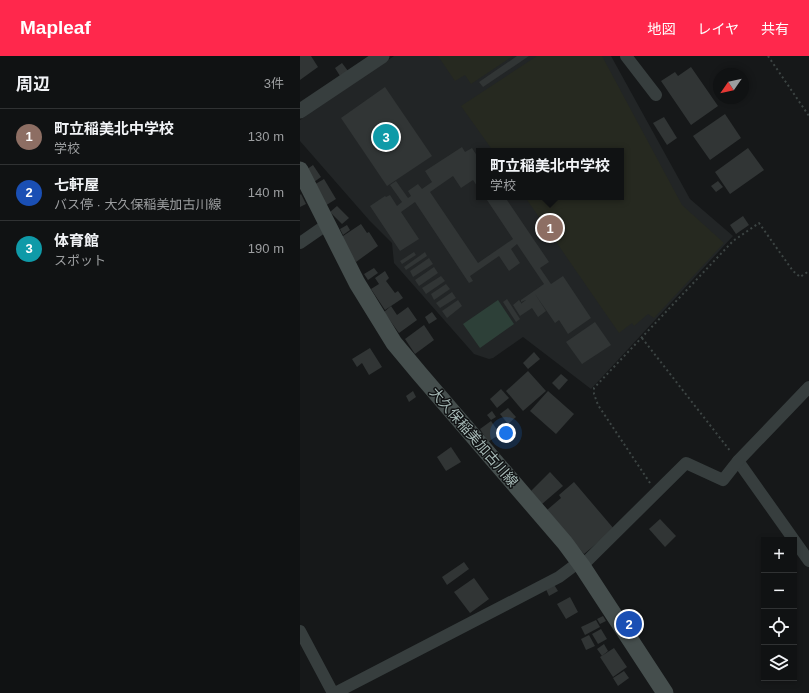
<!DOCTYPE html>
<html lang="ja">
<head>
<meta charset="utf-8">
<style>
  :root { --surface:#101213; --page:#1e2021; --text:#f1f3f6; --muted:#9c9ea0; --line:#303233; --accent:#ff284c }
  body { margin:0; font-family:Helvetica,"Noto Sans JP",sans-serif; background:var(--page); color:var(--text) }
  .controls { position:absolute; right:12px; bottom:12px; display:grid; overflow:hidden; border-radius:0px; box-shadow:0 2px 6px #0003 }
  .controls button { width:36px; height:36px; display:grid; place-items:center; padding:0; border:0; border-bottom:1px solid var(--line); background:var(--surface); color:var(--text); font:20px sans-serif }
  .compass { position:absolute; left:413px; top:12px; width:36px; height:36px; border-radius:50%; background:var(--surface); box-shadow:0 2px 6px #0003; rotate:236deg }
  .you { position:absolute; left:206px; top:377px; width:14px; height:14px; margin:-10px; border:3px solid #fff; border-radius:50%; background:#1a73e8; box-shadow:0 0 0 6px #1a73e833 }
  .badge { display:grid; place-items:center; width:26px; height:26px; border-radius:50%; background:var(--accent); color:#fff; font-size:13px; font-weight:700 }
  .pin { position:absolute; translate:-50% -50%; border:2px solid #fff; box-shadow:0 1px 4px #0006 }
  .popup { position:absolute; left:176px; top:92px; width:148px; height:52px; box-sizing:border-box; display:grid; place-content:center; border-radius:0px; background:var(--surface); filter:drop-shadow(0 1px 3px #0005); font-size:13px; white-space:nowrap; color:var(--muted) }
  .popup b { font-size:15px; color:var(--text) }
  .popup::after { content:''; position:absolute; left:50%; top:100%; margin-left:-8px; border:8px solid transparent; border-top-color:var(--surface) }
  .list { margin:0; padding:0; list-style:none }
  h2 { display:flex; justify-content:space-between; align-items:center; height:52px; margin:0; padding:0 16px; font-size:17px }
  h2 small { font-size:13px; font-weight:400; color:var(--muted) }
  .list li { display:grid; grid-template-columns:26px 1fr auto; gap:12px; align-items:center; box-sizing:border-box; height:56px; padding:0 16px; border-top:1px solid var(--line) }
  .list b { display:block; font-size:15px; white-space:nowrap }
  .list p { margin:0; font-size:13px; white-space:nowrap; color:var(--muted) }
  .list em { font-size:13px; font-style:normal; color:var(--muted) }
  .icon { flex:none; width:22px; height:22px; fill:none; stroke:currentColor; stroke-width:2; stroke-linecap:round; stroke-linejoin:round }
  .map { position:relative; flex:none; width:509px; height:637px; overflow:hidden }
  header { display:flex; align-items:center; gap:24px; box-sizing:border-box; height:56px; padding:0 20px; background:var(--accent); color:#fff }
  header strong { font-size:19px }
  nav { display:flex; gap:22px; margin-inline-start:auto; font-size:14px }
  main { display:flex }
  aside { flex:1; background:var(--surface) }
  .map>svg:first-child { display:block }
  .built { fill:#222526; fill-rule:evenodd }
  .green { fill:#262920 }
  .water { fill:#2d4038 }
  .building { fill:#313535 }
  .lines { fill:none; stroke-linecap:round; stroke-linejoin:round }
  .path { stroke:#3d4544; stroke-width:2; stroke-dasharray:2 3; stroke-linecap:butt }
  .minor { stroke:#373e3e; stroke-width:12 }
  .tertiary { stroke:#373e3e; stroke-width:15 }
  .secondary { stroke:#454e4d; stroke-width:17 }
  .labels { text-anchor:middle; stroke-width:3; stroke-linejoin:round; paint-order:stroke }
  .street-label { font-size:14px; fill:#a7bab7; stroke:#111314 }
</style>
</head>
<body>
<header>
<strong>Mapleaf</strong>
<nav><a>地図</a><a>レイヤ</a><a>共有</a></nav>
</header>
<main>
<aside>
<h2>周辺<small>3件</small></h2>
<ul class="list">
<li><span class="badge" style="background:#8d6e63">1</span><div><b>町立稲美北中学校</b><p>学校</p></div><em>130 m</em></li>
<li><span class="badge" style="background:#1a4fb4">2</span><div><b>七軒屋</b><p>バス停 · 大久保稲美加古川線</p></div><em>140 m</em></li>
<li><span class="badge" style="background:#0f9aa8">3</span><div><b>体育館</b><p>スポット</p></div><em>190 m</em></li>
</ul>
</aside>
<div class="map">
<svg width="509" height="637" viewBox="0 0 509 637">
  <rect width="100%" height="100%" fill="#161819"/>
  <path class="built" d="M94,0H311L390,143L433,180L291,333L223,281L193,302L189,303L174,298L94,207L92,187L69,164L0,85V64ZM179,95H321V141H179Z"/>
  <g class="green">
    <path d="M138,0H213L171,28L165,19L155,25Z"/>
    <path d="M237,0H302L382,149L424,187L354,262L348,258L334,270L332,267L319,277L225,141H321V95H193L161,50Z"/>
  </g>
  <path class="water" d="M198,244L214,268L180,292L163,268Z"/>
  <g class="building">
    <path d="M0,0H11L18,11L0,24Z"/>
    <path d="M217,0H229L183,31L179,26Z"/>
    <path d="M42,7L48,15L40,20L35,12Z"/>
    <path d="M391,11L418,50L391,69L361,25L375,16L378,20Z"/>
    <path d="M85,31L132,100L87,130L41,62Z"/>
    <path d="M425,58L441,82L410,104L393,80Z"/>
    <path d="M364,61L377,82L367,89L353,67Z"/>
    <path d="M162,91L165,96L172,92L179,103V133L173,124L161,132L153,120L130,136L178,207L213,183L185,141H205L249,206L240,212L251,228L263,220L291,262L268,278L259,264L255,267L235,238L246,255L238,261L232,252L220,260L213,249L219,244L222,248V247L226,244L221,246V244L244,228L217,188L211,193L220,207L209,215L199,200L170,220L173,225L169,227L115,146L101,156L119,183L100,195L70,150L85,140L86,141L90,139L97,150L102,146L90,129L96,125L108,142L111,140L108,135L118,128L122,133L132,126L125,115Z"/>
    <path d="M448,92L464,114L430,138L415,116Z"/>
    <path d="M13,109L21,121L14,126L6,114Z"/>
    <path d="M24,123L36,143L25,150L12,130Z"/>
    <path d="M418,125L423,131L416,136L411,130Z"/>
    <path d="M1,138L6,148L0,151V139Z"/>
    <path d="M37,150L49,162L42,168L30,156Z"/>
    <path d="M443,160L449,169L436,178L430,169Z"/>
    <path d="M61,168L67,177L69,176L78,190L56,206L40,182Z"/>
    <path d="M47,169L50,174L43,179L40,173Z"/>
    <path d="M114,196L116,199L102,208L100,205Z"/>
    <path d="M125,196L127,200L106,214L104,211Z"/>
    <path d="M129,202L133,208L113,221L110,215Z"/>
    <path d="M134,211L138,217L119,230L115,224Z"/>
    <path d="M74,212L78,217L68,224L64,218Z"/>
    <path d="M85,215L89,222L86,225L95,237L98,235L103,242L85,254L71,233L79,228L75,222Z"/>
    <path d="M141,220L145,225L126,238L122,232Z"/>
    <path d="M146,228L150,233L134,244L131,238Z"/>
    <path d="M152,236L156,242L140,252L136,247Z"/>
    <path d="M207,243L220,263L216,266L203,246Z"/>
    <path d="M158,244L162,250L147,262L142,255Z"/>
    <path d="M91,250L97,259L108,251L117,264L99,277L84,256Z"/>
    <path d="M132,256L137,263L129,268L125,261Z"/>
    <path d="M295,266L311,289L282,308L266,286Z"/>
    <path d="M124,269L134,284L115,298L105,283Z"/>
    <path d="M70,292L82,311L69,319L62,307L57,311L52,303Z"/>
    <path d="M234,296L240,303L228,313L223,307Z"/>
    <path d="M228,315L246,335L223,355L206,335Z"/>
    <path d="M261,318L268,324L259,334L252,327Z"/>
    <path d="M201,333L209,342L197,352L190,343Z"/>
    <path d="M113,335L116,341L109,346L106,340Z"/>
    <path d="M248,335L274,358L256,378L230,355Z"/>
    <path d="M208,352L216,361L208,368L200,358Z"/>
    <path d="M192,355L196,361L191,364L187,359Z"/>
    <path d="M191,365L200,378L188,386L180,373Z"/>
    <path d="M151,391L161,406L146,415L137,401Z"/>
    <path d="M250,416L263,430L242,448L231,435Z"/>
    <path d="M274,426L314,473L284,498L247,454L261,442L259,439Z"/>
    <path d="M360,463L376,480L365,491L349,473Z"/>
    <path d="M164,506L169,513L147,529L142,521Z"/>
    <path d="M174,522L189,543L170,557L154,536Z"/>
    <path d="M253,527L258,535L249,540L245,531Z"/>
    <path d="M270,541L278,556L266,563L257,548Z"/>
    <path d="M303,560L306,565L300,568L297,563Z"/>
    <path d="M296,564L300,571L285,579L281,571Z"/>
    <path d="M301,573L307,583L298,588L292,578Z"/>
    <path d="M289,579L295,590L286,594L281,583Z"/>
    <path d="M304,588L308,595L302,600L297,593Z"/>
    <path d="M314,592L327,611L313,621L300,601Z"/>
    <path d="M324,615L329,622L318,630L313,622Z"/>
  </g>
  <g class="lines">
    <g class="path">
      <path d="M468,0L509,60"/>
      <path d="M342,282L431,396"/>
      <path d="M350,427L298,349L294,338V332L433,185L459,167L493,215L500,221L509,215"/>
    </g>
    <g class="minor">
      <path d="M326,0L356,39"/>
      <path d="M0,187L26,169"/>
      <path d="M438,405L509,505"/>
      <path d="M282,510L386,407L423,424L438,405L509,331"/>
      <path d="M0,575L33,637"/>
      <path d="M35,637L259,521L279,506"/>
    </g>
    <path class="tertiary" d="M0,55L82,0"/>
    <path class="secondary" d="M0,114L57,227L94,287L119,317L265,487L282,510L365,637"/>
  </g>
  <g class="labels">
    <g class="street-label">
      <text transform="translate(174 381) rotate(49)" y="5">大久保稲美加古川線</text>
    </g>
  </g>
</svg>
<div class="controls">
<button>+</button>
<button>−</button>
<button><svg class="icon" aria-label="locate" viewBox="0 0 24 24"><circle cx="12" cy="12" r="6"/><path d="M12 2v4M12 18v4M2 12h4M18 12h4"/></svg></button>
<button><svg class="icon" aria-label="layers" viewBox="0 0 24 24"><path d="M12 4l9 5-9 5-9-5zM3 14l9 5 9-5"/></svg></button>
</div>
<svg class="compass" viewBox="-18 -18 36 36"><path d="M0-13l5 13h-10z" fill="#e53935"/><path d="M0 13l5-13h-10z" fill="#9c9ea0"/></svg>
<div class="you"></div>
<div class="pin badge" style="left:250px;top:172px;background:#8d6e63">1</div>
<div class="popup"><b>町立稲美北中学校</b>学校</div>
<div class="pin badge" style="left:329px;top:568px;background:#1a4fb4">2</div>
<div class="pin badge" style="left:86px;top:81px;background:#0f9aa8">3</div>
</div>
</main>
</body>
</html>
